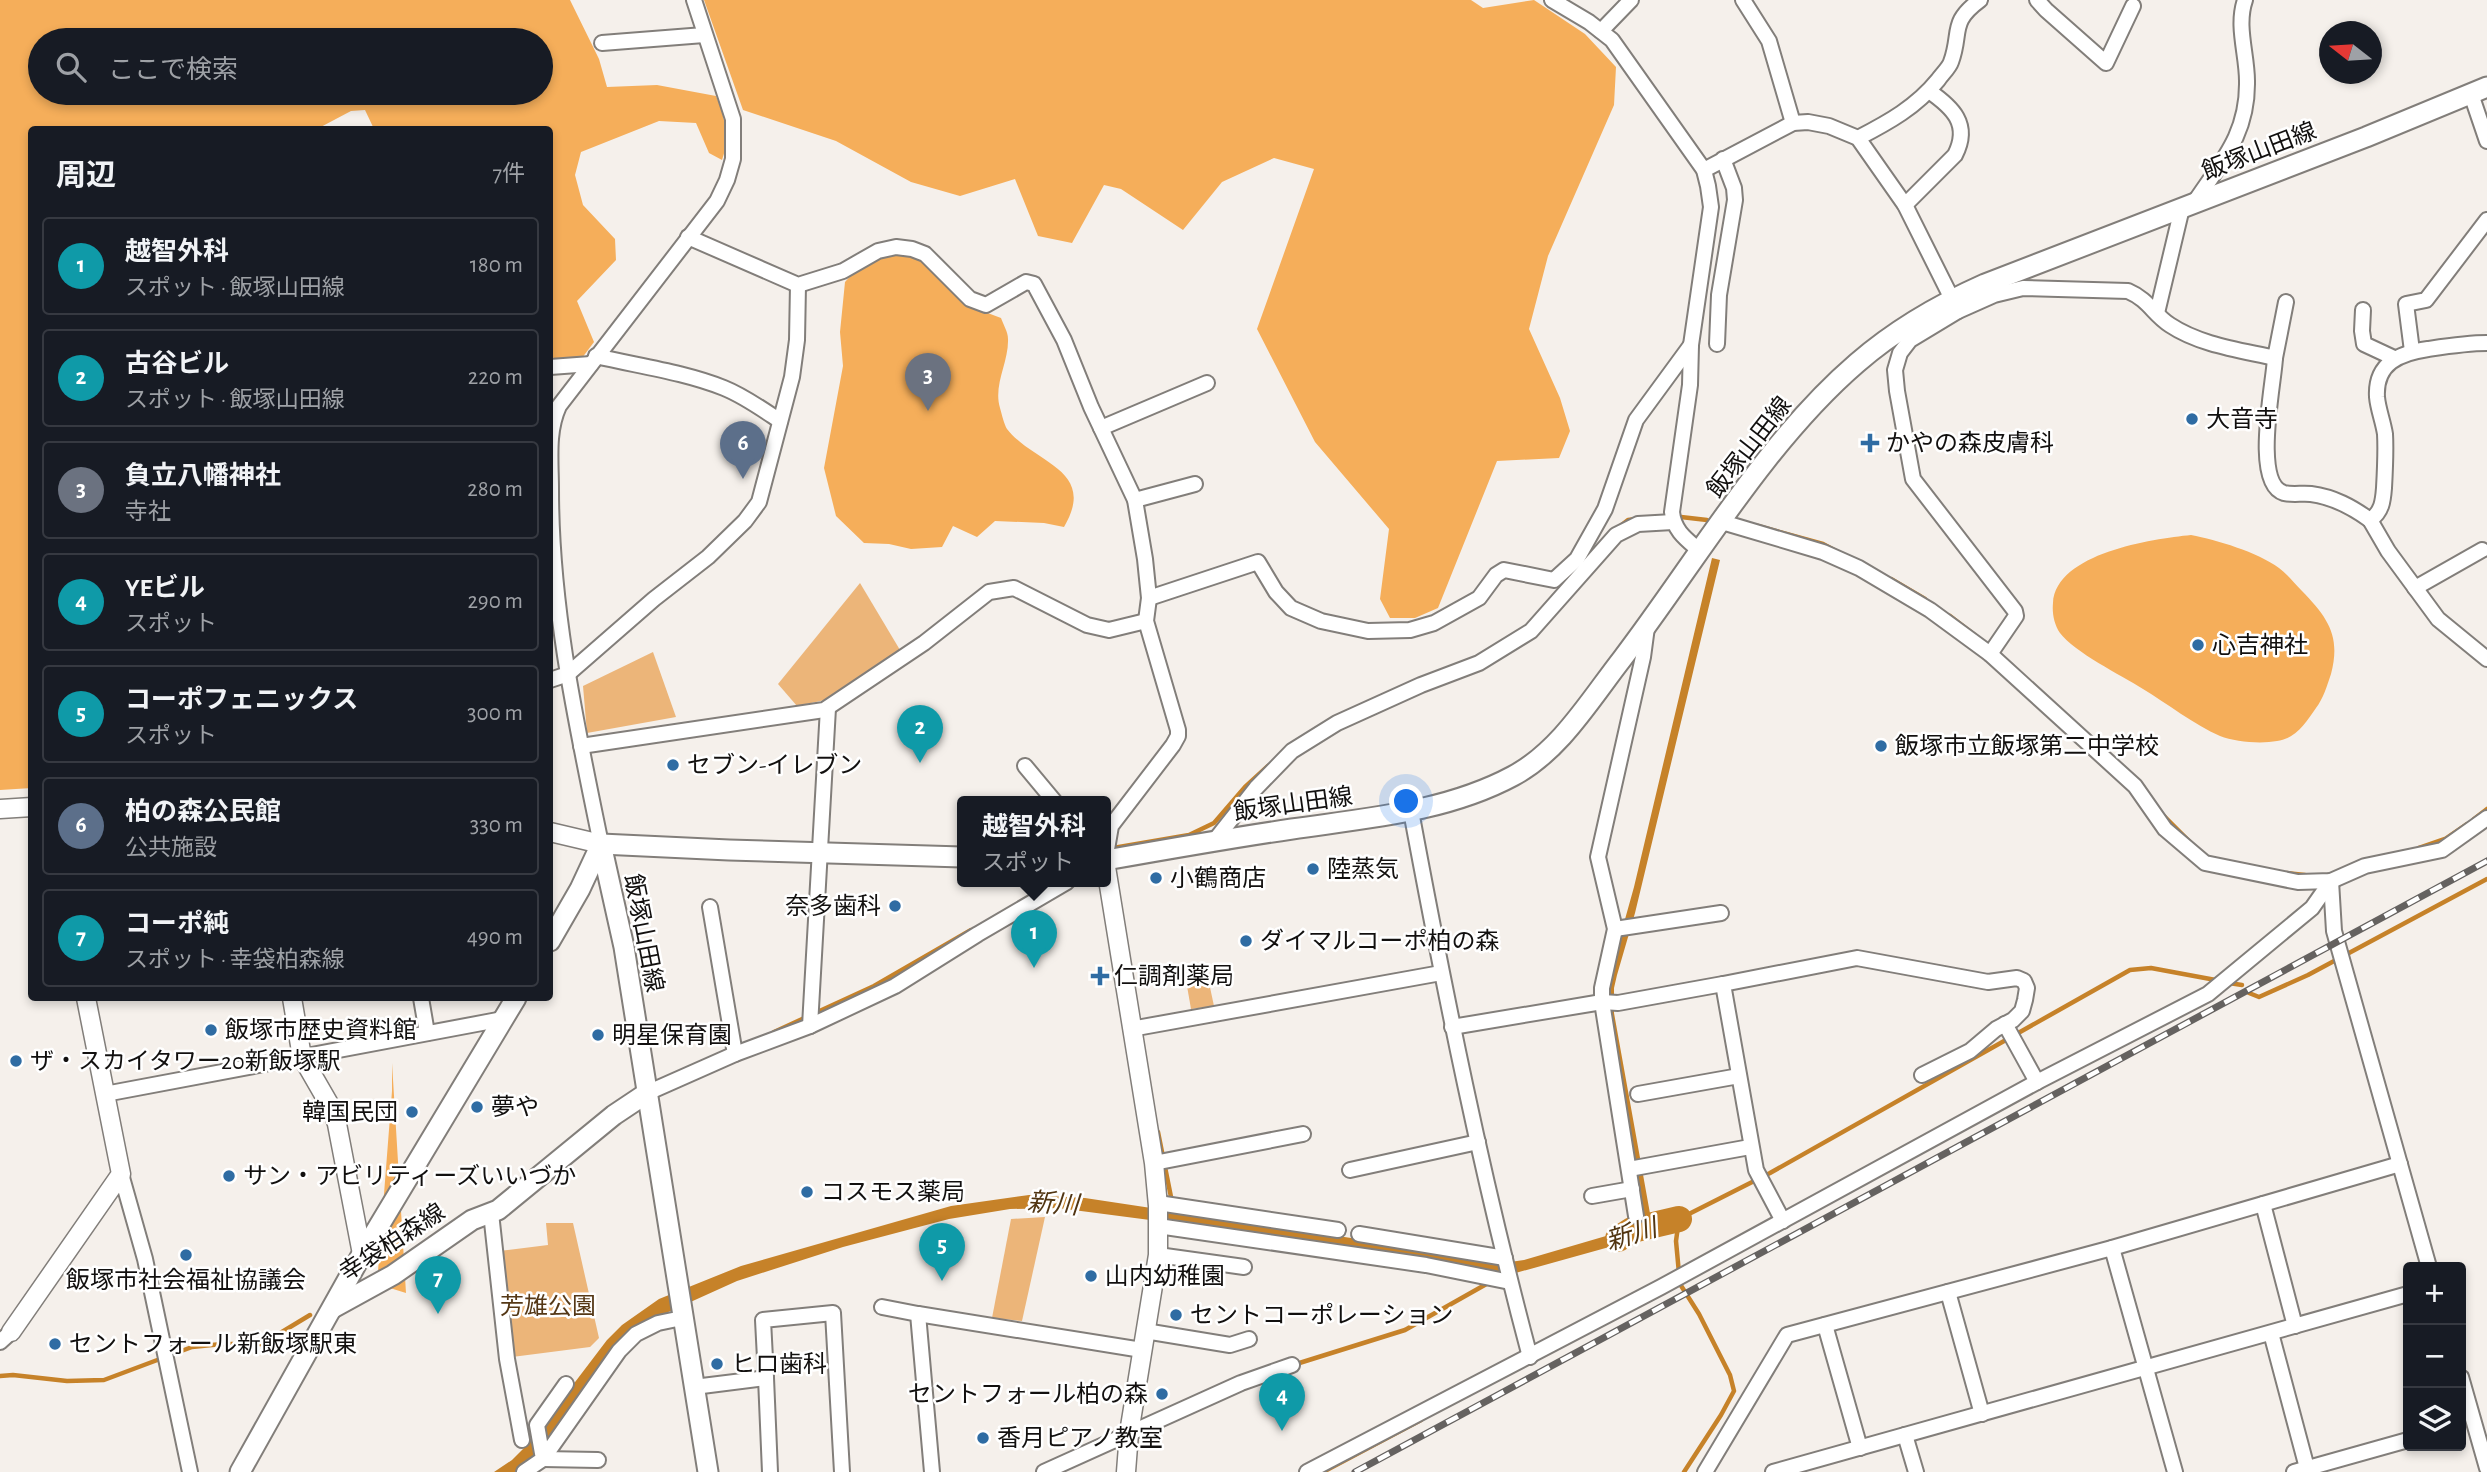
<!DOCTYPE html>
<html lang="ja">
<head>
<meta charset="utf-8">
<style>
  :root { --surface:#171b24; --page:#20242c; --text:#f1f3f6; --muted:#9ea1a6; --line:#363941; --accent:#2f6ca3 }
  body { margin:0; font-family:"Alegreya Sans","Noto Sans JP",sans-serif; background:var(--page); color:var(--text) }
  .controls { position:absolute; right:21px; bottom:21px; display:grid; overflow:hidden; border-radius:7px; box-shadow:0 4px 10px #0003 }
  .controls button { width:63px; height:63px; display:grid; place-items:center; padding:0; border:0; border-bottom:2px solid var(--line); background:var(--surface); color:var(--text); font:35px sans-serif }
  .compass { position:absolute; left:2319px; top:21px; width:63px; height:63px; border-radius:50%; background:var(--surface); box-shadow:0 4px 10px #0003; rotate:287deg }
  .you { position:absolute; left:1407px; top:802px; width:24px; height:24px; margin:-18px; border:5px solid #fff; border-radius:50%; background:#1a73e8; box-shadow:0 0 0 10px #1a73e833 }
  .badge { display:grid; place-items:center; width:46px; height:46px; border-radius:50%; background:var(--accent); color:#fff; font-size:23px; font-weight:700 }
  .pin { position:absolute; translate:-50% -58px; filter:drop-shadow(0 2px 4px #0008) }
  .pin::after { content:''; position:absolute; top:37px; width:24px; height:21px; background:inherit; clip-path:polygon(0 0,100% 0,50% 100%) }
  .popup { position:absolute; left:957px; top:796px; width:154px; height:91px; box-sizing:border-box; display:grid; place-content:center; border-radius:7px; background:var(--surface); filter:drop-shadow(0 2px 5px #0005); font-size:23px; white-space:nowrap; color:var(--muted) }
  .popup b { font-size:26px; color:var(--text) }
  .popup::after { content:''; position:absolute; left:50%; top:100%; margin-left:-14px; border:14px solid transparent; border-top-color:var(--surface) }
  .list { margin:0; padding:0; list-style:none }
  h2 { display:flex; justify-content:space-between; align-items:center; height:91px; margin:0; padding:0 28px; font-size:30px }
  h2 small { font-size:23px; font-weight:400; color:var(--muted) }
  .list li { display:grid; grid-template-columns:46px 1fr auto; gap:21px; align-items:center; box-sizing:border-box; height:98px; margin:0 14px 14px; padding:0 14px; border:2px solid var(--line); border-radius:7px }
  .list b { display:block; font-size:26px; white-space:nowrap }
  .list p { margin:0; font-size:23px; white-space:nowrap; color:var(--muted) }
  .list em { font-size:23px; font-style:normal; color:var(--muted) }
  .icon { flex:none; width:38px; height:38px; fill:none; stroke:currentColor; stroke-width:2; stroke-linecap:round; stroke-linejoin:round }
  .map { position:relative; flex:none; width:2487px; height:1472px; overflow:hidden }
  .search { position:absolute; background:var(--surface); box-shadow:0 4px 10px #0003; left:28px; top:28px; width:525px; height:77px; display:flex; align-items:center; gap:18px; box-sizing:border-box; padding:0 24px; border-radius:38px; color:var(--muted); font-size:26px }
  .panel { position:absolute; background:var(--surface); box-shadow:0 4px 10px #0003; left:28px; top:126px; width:525px; height:875px; border-radius:7px }
  .map>svg:first-child { display:block }
  .green { fill:#ecb579 }
  .forest { fill:#f5ae5a; fill-rule:evenodd }
  .water { fill:#c68229 }
  .lines { fill:none; stroke-linecap:round; stroke-linejoin:round }
  .stream { stroke:#c68229; stroke-width:4.5 }
  .river { stroke:#c68229; stroke-width:26 }
  .minor-casing { stroke:#827e7a; stroke-width:18 }
  .tertiary-casing { stroke:#827e7a; stroke-width:21 }
  .secondary-casing { stroke:#827e7a; stroke-width:23 }
  .minor { stroke:#fff; stroke-width:14 }
  .tertiary { stroke:#fff; stroke-width:18 }
  .secondary { stroke:#fff; stroke-width:19 }
  .rail-casing { stroke:#656260; stroke-width:7 }
  .rail { stroke:#fff; stroke-width:4.5; stroke-dasharray:13; stroke-linecap:butt }
  .poi-dot { fill:#2f6ca3; stroke:#fff; stroke-width:2.5 }
  .labels { text-anchor:middle; stroke-width:5; stroke-linejoin:round; paint-order:stroke }
  .street-label { font-size:24px; fill:#12100f; stroke:#fff }
  .poi-label { font-size:24px; fill:#12100f; stroke:#fff; text-anchor:start }
  .park-label { font-size:24px; fill:#553816; stroke:#fff }
  .water-label { font-size:26px; font-style:italic; fill:#513512; stroke:#fff }
</style>
</head>
<body>
<div class="map">
<svg width="2487" height="1472" viewBox="0 0 2487 1472">
  <rect width="100%" height="100%" fill="#f5f0eb"/>
  <g class="green">
    <path d="M860,583L900,650L825,700L797,706L778,684Z"/>
    <path d="M653,652L676,717L587,733L583,686Z"/>
    <path d="M1208,978L1214,1006L1191,1009L1187,986Z"/>
    <path d="M1045,1217L1022,1321L992,1318L1011,1219Z"/>
    <path d="M546,1223H573L599,1338L590,1347L512,1357L499,1251L548,1245Z"/>
  </g>
  <g class="forest">
    <path d="M0,0H570L599,59L607,87L657,85L716,96C725,117 730,138 722,160L709,153L696,123L659,121L581,152L575,175L583,205L615,239L616,260L577,301L594,342L582,358L554,361L550,344V130L374,129L365,110L351,111L317,129L32,130V788L0,790ZM40,40H541V93H40Z"/>
    <path d="M704,0H1471L1483,8L1534,0L1585,34L1616,67L1614,105L1548,256L1529,329L1560,398L1570,431L1559,458L1497,461L1438,608L1415,618H1390L1380,599L1389,529L1315,442L1257,329L1314,169L1274,158L1222,182L1183,230L1121,189L1104,185L1072,243L1038,236L1015,179L960,196L911,182L836,141L743,110Z"/>
    <path d="M905,255L921,261L969,306L1001,318C1003,324 1008,332 1008,339C1009,362 993,385 1000,408C1002,415 1004,424 1007,429C1034,464 1098,469 1064,527L1044,523L995,521L977,537L953,526L942,547L911,549L889,544L864,543L836,516L824,468L843,366L840,332L845,282L854,272L879,257Z"/>
    <path d="M2191,535C2217,540 2257,552 2279,568C2287,574 2295,584 2302,591C2328,618 2341,636 2331,674C2327,686 2323,699 2316,708C2306,722 2296,739 2277,741C2261,744 2235,742 2220,736C2195,725 2166,703 2143,689C2121,675 2074,652 2060,633C2054,624 2052,613 2053,603C2056,553 2152,539 2191,535Z"/>
    <path d="M392,1063L406,1293L377,1284L392,1091Z"/>
  </g>
  <path class="water" d="M1712,558L1720,560L1635,913L1617,975L1614,988V1013L1651,1219L1649,1229L1626,1236L1620,1244L1512,1274H1501L1150,1220L1058,1208L1010,1209L949,1219L843,1247L737,1281L644,1323L621,1342L528,1463L518,1472H494L512,1460L528,1444L607,1340L622,1325L659,1299L741,1266L951,1206L1029,1195L1085,1198L1510,1262L1524,1260L1623,1231L1643,1221L1608,1010L1610,973L1634,887Z"/>
  <g class="lines">
    <g class="stream">
      <path d="M1681,517L1707,520"/>
      <path d="M1758,526L1823,544L1836,551"/>
      <path d="M1619,527L1628,520L1636,519"/>
      <path d="M1891,579L1925,599"/>
      <path d="M1950,616L1976,636"/>
      <path d="M2164,816L2190,842"/>
      <path d="M2474,819L2487,809"/>
      <path d="M1113,848L1189,835L1214,823L1245,787L1268,766"/>
      <path d="M2419,848L2445,839L2467,824"/>
      <path d="M2286,873L2305,875"/>
      <path d="M2229,983L2242,985"/>
      <path d="M2249,993L2259,997L2308,975L2487,879"/>
      <path d="M774,1032L874,986L971,930"/>
      <path d="M1158,1132L1171,1197"/>
      <path d="M1293,1365L1405,1330L1490,1282"/>
      <path d="M0,1376L13,1375L67,1381L104,1380L192,1347L222,1344H262L310,1315"/>
      <path d="M1323,1472L1421,1420"/>
      <path d="M1684,1472L1721,1415L1734,1391L1730,1375L1699,1314L1680,1284L1676,1241L1679,1219L1770,1173L2130,970L2151,968L2221,981"/>
    </g>
    <path class="river" d="M1618,1239L1632,1230L1679,1219"/>
    <g class="minor-casing">
      <g id="minor">
        <path d="M1552,0L1589,22L1612,40L1704,170L1708,186L1711,207L1691,345L1690,385L1672,512C1674,531 1686,539 1700,551"/>
        <path d="M1743,0L1769,41L1793,123"/>
        <path d="M2037,0L2046,10L2106,63L2133,6"/>
        <path d="M1601,31L1631,0"/>
        <path d="M602,43L704,35"/>
        <path d="M2471,94L2487,141"/>
        <path d="M1858,138C1889,122 1916,107 1938,80C1942,74 1949,68 1951,62C1962,32 1949,23 1980,0"/>
        <path d="M1704,170L1793,123L1808,122L1829,126L1858,138L1905,205L1958,311L1910,340L1900,353L1895,370L1897,391L1913,479L2015,611L2016,616L1990,654"/>
        <path d="M2194,203C2222,161 2248,134 2247,81C2247,54 2236,26 2245,0"/>
        <path d="M1905,205L1955,155C1971,124 1952,107 1929,91"/>
        <path d="M688,237L798,285L843,271L878,251L896,247L912,249L925,254L970,299L986,305L1026,282L1034,284L1064,340L1091,407L1135,500L1145,559L1149,598L1146,621L1178,730V736L1173,745L1111,826L1106,855"/>
        <path d="M2363,310L2362,331L2364,344L2394,358"/>
        <path d="M1958,311L1994,295L2023,288L2128,291C2149,300 2153,314 2170,325C2200,345 2240,350 2275,358L2286,302"/>
        <path d="M2157,313L2182,208"/>
        <path d="M2487,343C2467,343 2448,346 2428,349C2400,353 2375,363 2377,397C2378,409 2383,421 2385,434C2386,451 2385,470 2384,488C2383,501 2382,512 2370,520L2388,551L2438,619L2487,659"/>
        <path d="M1717,344L1719,295L1735,200L1734,188L1723,159"/>
        <path d="M2412,351L2406,304L2426,300L2487,220"/>
        <path d="M596,356C638,366 684,372 724,388C744,396 762,409 780,421"/>
        <path d="M2275,358C2274,383 2252,484 2284,493C2292,495 2303,493 2311,494C2334,497 2352,507 2370,520"/>
        <path d="M550,367L591,364"/>
        <path d="M1101,428L1207,383"/>
        <path d="M1135,500L1195,484"/>
        <path d="M1722,522L1823,552L1859,568L1930,610L1990,654L2135,786L2165,829L2205,863L2298,882L2331,881L2365,866L2442,850L2487,818"/>
        <path d="M2415,588L2482,550"/>
        <path d="M1149,598L1258,562L1276,592L1291,608L1321,621L1368,631L1410,630L1434,623L1479,598L1496,575L1504,570L1554,580L1577,559L1605,509L1636,420L1691,345"/>
        <path d="M550,680L568,674L654,599L708,557L745,521L759,502L792,377L797,340L798,285"/>
        <path d="M581,746L824,710L924,643L989,592L1014,588L1087,625L1109,630L1146,621"/>
        <path d="M1025,766L1055,802"/>
        <path d="M1411,811C1445,994 1482,1177 1530,1357"/>
        <path d="M1215,840L1256,788L1292,751L1337,723L1421,685L1479,663L1531,631L1616,535L1638,524L1673,522"/>
        <path d="M601,844C577,727 551,610 551,490C551,461 547,432 559,406L717,201L727,180L733,159V119L694,0"/>
        <path d="M2331,881L2334,931L2429,1267"/>
        <path d="M710,907L735,1054"/>
        <path d="M1615,929L1721,913"/>
        <path d="M1723,984L1857,958L1988,982L2017,978L2024,981L2027,988L2025,1000L2022,1011L2013,1020L1996,1029L1970,1051L1922,1075"/>
        <path d="M421,998L427,1033"/>
        <path d="M2005,1024L2037,1082"/>
        <path d="M810,1026L828,708"/>
        <path d="M1452,1027L1602,1002L1618,1003L1723,984L1756,1170L1783,1221"/>
        <path d="M1131,1029L1441,973"/>
        <path d="M647,1093L735,1054L810,1026L895,986L978,934L1067,882"/>
        <path d="M105,1094L503,1019"/>
        <path d="M1638,1094L1739,1076"/>
        <path d="M1154,1163L1303,1134"/>
        <path d="M1629,1169L1750,1147"/>
        <path d="M1350,1170L1478,1142"/>
        <path d="M121,1174L145,1259L190,1472"/>
        <path d="M1592,1196L1632,1189"/>
        <path d="M1158,1203L1338,1230"/>
        <path d="M2263,1204L2295,1326"/>
        <path d="M491,1213L507,1359L522,1440"/>
        <path d="M1636,1216L1602,1002V988L1615,929L1598,857L1643,657L1647,627"/>
        <path d="M1158,1226L1426,1265L1510,1282"/>
        <path d="M1359,1234L1505,1258"/>
        <path d="M2112,1248L2175,1472"/>
        <path d="M1158,1255L1244,1267"/>
        <path d="M1948,1292L1982,1414"/>
        <path d="M882,1307L918,1314L932,1472"/>
        <path d="M918,1314L1142,1350"/>
        <path d="M1825,1325L1860,1448"/>
        <path d="M1145,1331L1230,1345L1249,1339"/>
        <path d="M2271,1333L2307,1468"/>
        <path d="M0,1342L11,1332"/>
        <path d="M2461,1377L2487,1468"/>
        <path d="M766,1378L770,1472"/>
        <path d="M694,1387L766,1378L763,1320L833,1313L842,1472"/>
        <path d="M1905,1435L1916,1472"/>
        <path d="M543,1459L619,1351L636,1334L658,1323L682,1318"/>
        <path d="M543,1459L598,1460"/>
        <path d="M524,1472L543,1459L537,1425L566,1384"/>
        <path d="M1044,1472L1241,1383L1292,1365"/>
        <path d="M1307,1472L1661,1287L2037,1082L2208,994L2312,908L2331,881"/>
        <path d="M1705,1472L1787,1335L2112,1248L2400,1164"/>
        <path d="M1773,1472L2408,1294"/>
        <path d="M2294,1472L2408,1440"/>
      </g>
    </g>
    <g class="tertiary-casing">
      <g id="tertiary">
        <path d="M0,809L32,807"/>
        <path d="M550,832L601,844"/>
        <path d="M1106,867L1154,1163L1158,1206V1255L1129,1433L1126,1472"/>
        <path d="M292,998L302,1057L332,1109L337,1124L362,1254"/>
        <path d="M11,1332L121,1174L86,998"/>
      </g>
    </g>
    <g class="secondary-casing">
      <g id="secondary">
        <path d="M601,844L624,947L708,1472"/>
        <path d="M601,844L729,850L962,857"/>
        <path d="M1106,860C1168,849 1230,838 1292,829C1367,818 1446,812 1513,776C1560,751 1590,700 1622,659C1696,562 1765,442 1857,363C1895,330 1940,304 1985,284L2366,137L2487,87"/>
        <path d="M550,941L580,889L601,844"/>
        <path d="M333,1308L393,1275L472,1220L498,1210L614,1115L647,1093"/>
        <path d="M240,1472L362,1254L516,998"/>
      </g>
    </g>
    <use href="#minor" class="minor"/>
    <use href="#tertiary" class="tertiary"/>
    <use href="#secondary" class="secondary"/>
    <g class="rail-casing">
      <path id="rail" d="M1355,1472L2487,861"/>
    </g>
    <use href="#rail" class="rail"/>
  </g>
  <g class="poi-dot">
    <circle cx="2192" cy="419" r="7"/>
    <path d="M1866.5 432.5h7v7h7v7h-7v7h-7v-7h-7v-7h7z"/>
    <circle cx="2198" cy="645" r="7"/>
    <circle cx="1881" cy="746" r="7"/>
    <circle cx="673" cy="765" r="7"/>
    <circle cx="1313" cy="869" r="7"/>
    <circle cx="1156" cy="878" r="7"/>
    <circle cx="895" cy="906" r="7"/>
    <circle cx="1246" cy="941" r="7"/>
    <path d="M1096.5 965.5h7v7h7v7h-7v7h-7v-7h-7v-7h7z"/>
    <circle cx="211" cy="1030" r="7"/>
    <circle cx="598" cy="1035" r="7"/>
    <circle cx="16" cy="1061" r="7"/>
    <circle cx="477" cy="1107" r="7"/>
    <circle cx="412" cy="1112" r="7"/>
    <circle cx="229" cy="1176" r="7"/>
    <circle cx="807" cy="1192" r="7"/>
    <circle cx="186" cy="1255" r="7"/>
    <circle cx="1091" cy="1276" r="7"/>
    <circle cx="1176" cy="1315" r="7"/>
    <circle cx="55" cy="1344" r="7"/>
    <circle cx="717" cy="1364" r="7"/>
    <circle cx="1162" cy="1394" r="7"/>
    <circle cx="983" cy="1438" r="7"/>
  </g>
  <g class="labels">
    <g class="street-label">
      <text transform="translate(2259 151) rotate(-21)" y="8">飯塚山田線</text>
      <text transform="translate(1749 447) rotate(-52)" y="8">飯塚山田線</text>
      <text transform="translate(1293 804) rotate(-8)" y="8">飯塚山田線</text>
      <text transform="translate(644 933) rotate(79)" y="8">飯塚山田線</text>
      <text transform="translate(392 1242) rotate(-33)" y="8">幸袋柏森線</text>
    </g>
    <g class="poi-label">
      <text x="2206" y="427">大音寺</text>
      <text x="1886" y="451">かやの森皮膚科</text>
      <text x="2212" y="653">心吉神社</text>
      <text x="1895" y="754">飯塚市立飯塚第二中学校</text>
      <text x="687" y="773">セブン-イレブン</text>
      <text x="1327" y="877">陸蒸気</text>
      <text x="1170" y="886">小鶴商店</text>
      <text x="881" y="914" text-anchor="end">奈多歯科</text>
      <text x="1260" y="949">ダイマルコーポ柏の森</text>
      <text x="1114" y="984">仁調剤薬局</text>
      <text x="225" y="1038">飯塚市歴史資料館</text>
      <text x="612" y="1043">明星保育園</text>
      <text x="30" y="1069">ザ・スカイタワー20新飯塚駅</text>
      <text x="491" y="1115">夢や</text>
      <text x="398" y="1120" text-anchor="end">韓国民団</text>
      <text x="243" y="1184">サン・アビリティーズいいづか</text>
      <text x="821" y="1200">コスモス薬局</text>
      <text x="1105" y="1284">山内幼稚園</text>
      <text x="186" y="1288" text-anchor="middle">飯塚市社会福祉協議会</text>
      <text x="1190" y="1323">セントコーポレーション</text>
      <text x="69" y="1352">セントフォール新飯塚駅東</text>
      <text x="731" y="1372">ヒロ歯科</text>
      <text x="1148" y="1402" text-anchor="end">セントフォール柏の森</text>
      <text x="997" y="1446">香月ピアノ教室</text>
    </g>
    <g class="park-label">
      <text x="548" y="1314">芳雄公園</text>
    </g>
    <g class="water-label">
      <text transform="translate(1053 1203) rotate(4)" y="9">新川</text>
      <text transform="translate(1631 1234) rotate(-17)" y="9">新川</text>
    </g>
  </g>
</svg>
<div class="controls">
<button>+</button>
<button>−</button>
<button><svg class="icon" aria-label="layers" viewBox="0 0 24 24"><path d="M12 4l9 5-9 5-9-5zM3 14l9 5 9-5"/></svg></button>
</div>
<svg class="compass" viewBox="-18 -18 36 36"><path d="M0-13l5 13h-10z" fill="#e53935"/><path d="M0 13l5-13h-10z" fill="#9ea1a6"/></svg>
<div class="you"></div>
<div class="pin badge" style="left:1034px;top:968px;background:#0f9aa8">1</div>
<div class="popup"><b>越智外科</b>スポット</div>
<div class="pin badge" style="left:920px;top:763px;background:#0f9aa8">2</div>
<div class="pin badge" style="left:928px;top:411px;background:#6b7280">3</div>
<div class="pin badge" style="left:1282px;top:1431px;background:#0f9aa8">4</div>
<div class="pin badge" style="left:942px;top:1281px;background:#0f9aa8">5</div>
<div class="pin badge" style="left:743px;top:479px;background:#5c6f8a">6</div>
<div class="pin badge" style="left:438px;top:1314px;background:#0f9aa8">7</div>
<div class="search"><svg class="icon" aria-label="search" viewBox="0 0 24 24"><circle cx="10" cy="10" r="6"/><path d="M15 15l6 6"/></svg>ここで検索</div>
<section class="panel">
<h2>周辺<small>7件</small></h2>
<ul class="list">
<li><span class="badge" style="background:#0f9aa8">1</span><div><b>越智外科</b><p>スポット · 飯塚山田線</p></div><em>180 m</em></li>
<li><span class="badge" style="background:#0f9aa8">2</span><div><b>古谷ビル</b><p>スポット · 飯塚山田線</p></div><em>220 m</em></li>
<li><span class="badge" style="background:#6b7280">3</span><div><b>負立八幡神社</b><p>寺社</p></div><em>280 m</em></li>
<li><span class="badge" style="background:#0f9aa8">4</span><div><b>YEビル</b><p>スポット</p></div><em>290 m</em></li>
<li><span class="badge" style="background:#0f9aa8">5</span><div><b>コーポフェニックス</b><p>スポット</p></div><em>300 m</em></li>
<li><span class="badge" style="background:#5c6f8a">6</span><div><b>柏の森公民館</b><p>公共施設</p></div><em>330 m</em></li>
<li><span class="badge" style="background:#0f9aa8">7</span><div><b>コーポ純</b><p>スポット · 幸袋柏森線</p></div><em>490 m</em></li>
</ul>
</section>
</div>
</body>
</html>
